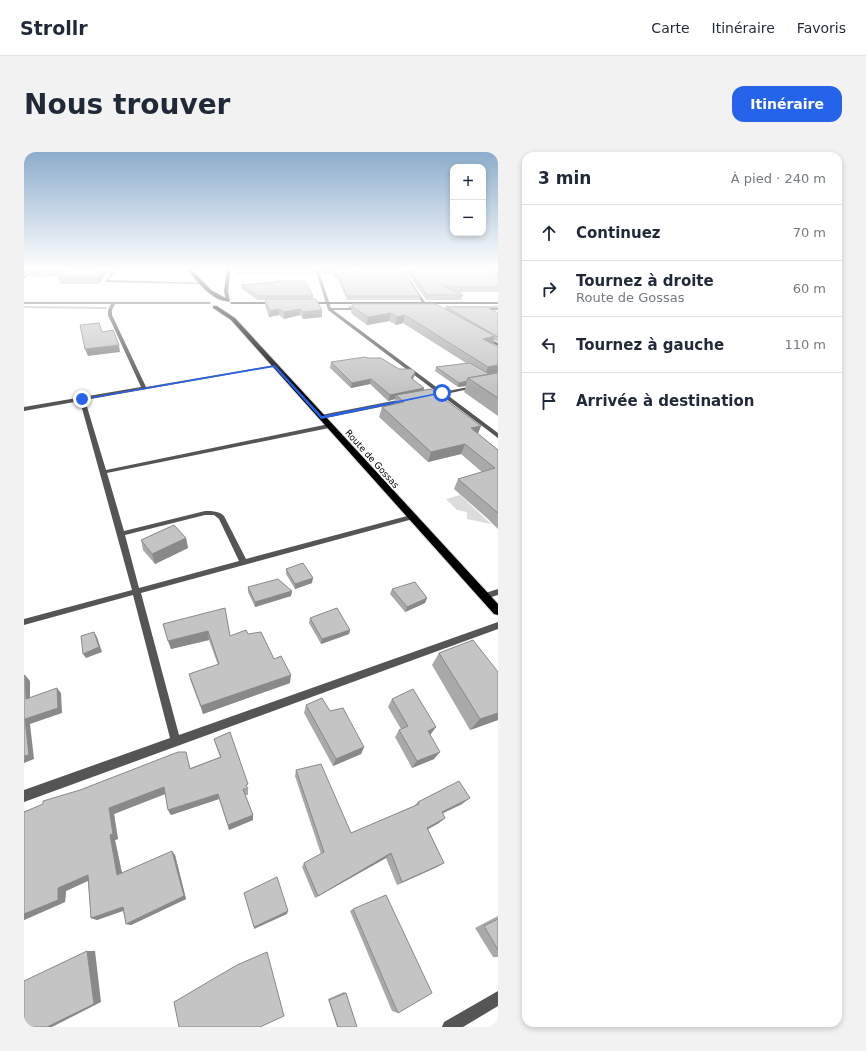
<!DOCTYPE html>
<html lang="fr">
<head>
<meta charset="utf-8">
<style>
  :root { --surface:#fff; --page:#f2f2f3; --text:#1f2937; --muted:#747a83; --line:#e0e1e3; --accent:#2563eb }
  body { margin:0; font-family:"DejaVu Sans",sans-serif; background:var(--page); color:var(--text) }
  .controls { position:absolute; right:12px; top:12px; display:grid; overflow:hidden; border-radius:8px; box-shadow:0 2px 6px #0003 }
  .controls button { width:36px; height:36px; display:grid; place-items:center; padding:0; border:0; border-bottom:1px solid var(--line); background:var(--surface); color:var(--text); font:20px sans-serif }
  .stop { position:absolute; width:12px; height:12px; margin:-9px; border:3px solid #2563eb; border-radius:50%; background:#fff }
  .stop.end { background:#2563eb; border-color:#fff; box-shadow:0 1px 4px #0008 }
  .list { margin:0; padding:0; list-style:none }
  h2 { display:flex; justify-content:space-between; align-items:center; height:52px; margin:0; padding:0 16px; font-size:17px }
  h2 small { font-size:13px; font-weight:400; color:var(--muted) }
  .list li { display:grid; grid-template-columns:26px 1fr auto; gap:12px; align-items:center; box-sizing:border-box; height:56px; padding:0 16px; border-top:1px solid var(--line) }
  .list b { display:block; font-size:15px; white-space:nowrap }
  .list p { margin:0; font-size:13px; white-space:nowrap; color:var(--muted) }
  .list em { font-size:13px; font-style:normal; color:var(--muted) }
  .icon { flex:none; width:22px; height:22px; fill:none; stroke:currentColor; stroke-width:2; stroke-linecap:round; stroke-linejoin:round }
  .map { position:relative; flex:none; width:474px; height:875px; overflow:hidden; border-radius:12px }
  header { display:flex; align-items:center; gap:24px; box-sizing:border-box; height:56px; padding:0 20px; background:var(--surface); border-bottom:1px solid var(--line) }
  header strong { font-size:19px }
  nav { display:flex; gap:22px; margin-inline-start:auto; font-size:14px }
  .intro { display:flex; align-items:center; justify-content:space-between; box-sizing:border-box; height:96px; padding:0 24px }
  h1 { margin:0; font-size:28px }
  .button { padding:10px 18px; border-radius:12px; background:var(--accent); color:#fff; font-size:14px; font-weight:700 }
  main { display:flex; gap:24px; padding:0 24px }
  aside { flex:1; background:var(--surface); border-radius:12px; box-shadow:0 2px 6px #0003 }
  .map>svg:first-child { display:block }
  .green { fill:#dcdcdc }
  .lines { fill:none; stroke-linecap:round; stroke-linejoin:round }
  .stream { fill:#a3a3a3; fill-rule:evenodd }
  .primary-casing { stroke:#dbdbdb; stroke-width:2 }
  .street { fill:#555; fill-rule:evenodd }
  .secondary { fill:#222; fill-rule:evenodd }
  .primary { fill:#000; fill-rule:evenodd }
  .wall { fill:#a9a9a9 }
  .shaded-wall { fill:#898989 }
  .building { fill:#c4c4c4; stroke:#898989 }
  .route { fill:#2563eb }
  .labels { text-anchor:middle; stroke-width:3.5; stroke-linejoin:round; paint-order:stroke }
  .far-street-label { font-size:9px; fill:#000; stroke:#fff }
</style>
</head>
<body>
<header>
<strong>Strollr</strong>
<nav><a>Carte</a><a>Itinéraire</a><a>Favoris</a></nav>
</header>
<div class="intro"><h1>Nous trouver</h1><a class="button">Itinéraire</a></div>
<main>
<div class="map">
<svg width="474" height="875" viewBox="0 0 474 875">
  <rect width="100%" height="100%" fill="#fff"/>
  <path class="green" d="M436,343L467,372L443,367V360L433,358L422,347Z"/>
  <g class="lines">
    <g class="stream">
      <path d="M212,120H287L288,121L213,122Z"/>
      <path d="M296,120H316L317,121L297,122Z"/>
      <path d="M0,154L82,155L83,156L82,157L0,156Z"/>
      <path d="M324,154H336L337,155L336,156H325Z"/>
      <path d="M421,154H474V156H422Z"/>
    </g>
    <g class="primary-casing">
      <g id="primary">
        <path d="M162,116H166L187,138L203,147V149C188,149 171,127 162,116Z"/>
        <path d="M189,154H193L211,166L474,452V463L470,462L207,168L189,156Z"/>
      </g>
    </g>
    <g class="street">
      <path d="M10,116H13L0,127V124Z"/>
      <path d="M91,116H94L84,128L180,131L178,132L81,130Z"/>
      <path d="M292,116H294L295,117H320L319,119H295L307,156H339L338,158H309L419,240L454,233V235L422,242L474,281V286L417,243H414V241L304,158L292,119L202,118L292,117Z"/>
      <path d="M375,116H378L401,150L409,154V156L399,152Z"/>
      <path d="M453,116H474V118H452Z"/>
      <path d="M0,150H187L186,152H91L88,158V163L122,235L251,213L253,214L61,248L82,318L305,272L308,274L305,276L83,321L100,379L181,359C188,359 195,359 200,364L222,407L387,363L390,365L389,367L117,441L155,583L474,470V477L0,650V638L146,586L109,443L0,473V467L108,438L56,249L0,259V255L117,235L84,163V158L87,152H0ZM181,363H190L195,367L215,409L115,436L101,383Z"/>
      <path d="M454,156H474V158H453Z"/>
      <path d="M460,184L474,191V194L459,186L458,185Z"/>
      <path d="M379,247L381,248V250L297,267L294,265L297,263Z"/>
      <path d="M474,437V443L461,447L458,446L457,444L458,442Z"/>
      <path d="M474,839V854L439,875H418L420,870Z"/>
    </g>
    <g class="secondary">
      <path d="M203,116H207L204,139L206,149L204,150L202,149L200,139Z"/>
      <path d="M206,150H252L254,151L252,152H207Z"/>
      <path d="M284,150H474V152H283Z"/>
    </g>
    <use href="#primary" class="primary"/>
  </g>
  <g class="wall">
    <path d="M0,116H90H86L75,132H36L34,126L36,124L5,125L3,120Z"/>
    <path d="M95,116H115L113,117H95Z"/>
    <path d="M384,116H460L473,126L466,120L467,116H474V140H437L436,142L439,143L437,148H402L383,120Z"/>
    <path d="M308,117L396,144L395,148H323L314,127H312L308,120Z"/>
    <path d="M252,129L289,144V147L298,158V165L279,167L276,163L260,167L255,163L245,165L241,154V148H234L218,137L217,133L252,130Z"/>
    <path d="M328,152L421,157L422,155L474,161V190L470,188L469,192L474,221V264L440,240L442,234L434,235L411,219L412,215L442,211L379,171L372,173L365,169L343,173L329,163L327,160Z"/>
    <path d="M344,206L375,217L391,220L390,225L388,227L400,238L457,274L453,282L474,298V377L464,367L430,337L434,327L458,320L437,302L404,310L355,265L358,255L370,253L371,247L364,249L346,232L327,236L306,216L307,210Z"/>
    <path d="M162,386L164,396L131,412L119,398L117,388Z"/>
    <path d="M262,417L288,431L271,437L262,422Z"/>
    <path d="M224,435L268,439L267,444L231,455L224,440Z"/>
    <path d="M368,437L403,446L401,451L381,460L366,442Z"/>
    <path d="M286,466L326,478L325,482L297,492L285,471Z"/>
    <path d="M139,472L206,484L224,482L250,507L266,531L179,562L167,530L165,522L194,513L185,488L147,497Z"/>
    <path d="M415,501L474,568L446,578L408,513Z"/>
    <path d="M368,547L412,575L406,583L410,607L388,616L371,585L375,578L377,577L364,555Z"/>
    <path d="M282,553L306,559L340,595L337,602L309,614L280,561Z"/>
    <path d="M190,587L224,638V643H221L229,663V668L205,678L195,647L147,663L144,658L141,641L90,662L94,687L91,688L98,721L151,703L162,747L107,773L102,772L99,759L73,768L67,766L64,729L42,739L41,750L0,768V660L56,638L162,600L166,616L196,605L192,594Z"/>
    <path d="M272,618L327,681L390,654L394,650L438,652L419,661L415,671L404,677L420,711L413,715L373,733L362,706L291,746L278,715L280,711L297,702L271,624Z"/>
    <path d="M329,757L374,861L368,859L326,759Z"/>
    <path d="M474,764V805H469L451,776Z"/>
    <path d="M320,840L322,841L333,875H313L304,847Z"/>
  </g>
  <g class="shaded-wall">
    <path d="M0,116H8L3,119V120L0,123Z"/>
    <path d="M81,116H90H86L75,132L73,126Z"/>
    <path d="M255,157V163L245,165L246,159Z"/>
    <path d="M276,157V163L260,167V160Z"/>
    <path d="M298,158V165L279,167V160Z"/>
    <path d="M367,161L365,169L343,173L344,165Z"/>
    <path d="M381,163L379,171L372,173L373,165Z"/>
    <path d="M471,184L468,193L459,187Z"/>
    <path d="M95,193L96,200L64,204L61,197Z"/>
    <path d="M474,213V220L461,223L464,215Z"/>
    <path d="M391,220L390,225L385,232L387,226Z"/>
    <path d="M347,227L346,232L327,236L328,231Z"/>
    <path d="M443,229L442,234L434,235L435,231Z"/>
    <path d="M400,236L399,242L372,243L371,247L364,249L366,243Z"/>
    <path d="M457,274L453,284L447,276Z"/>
    <path d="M441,292L437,302L404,310L407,300Z"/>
    <path d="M162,386L164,396L131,412L128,402Z"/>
    <path d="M289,426L288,431L271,437V432Z"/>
    <path d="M268,439L267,444L231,455V450Z"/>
    <path d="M403,446L401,451L381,460L383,455Z"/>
    <path d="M326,478L325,482L297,492L298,487Z"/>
    <path d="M184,479L185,488L147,497L144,489Z"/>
    <path d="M70,480L73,485L78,500L62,506L59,502Z"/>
    <path d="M1,523L6,529V552L2,547Z"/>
    <path d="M267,523L266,531L179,562L177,554Z"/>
    <path d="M33,536L37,541L38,561L6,572L10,607L0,611L1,567Z"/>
    <path d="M474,561V568L446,578L456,567Z"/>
    <path d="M412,575L406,583L404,579Z"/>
    <path d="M340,595L337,602L309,614L312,607Z"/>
    <path d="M416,600L410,607L388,616L393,609Z"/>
    <path d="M140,635L144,641L90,662L94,687L91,688L99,726L93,723L86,683L85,656Z"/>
    <path d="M194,642L195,647L147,663L144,658Z"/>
    <path d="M446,646L438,652L411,665L418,660Z"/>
    <path d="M229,663V668L205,678L204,673Z"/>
    <path d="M421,666L415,671L397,681L403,676Z"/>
    <path d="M148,699L151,703L162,747L107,773L102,772Z"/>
    <path d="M367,701L362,706L291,746L294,744Z"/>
    <path d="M420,711L413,715L373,733L378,730Z"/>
    <path d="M64,723L70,726L42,739L41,750L0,768V762L34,736Z"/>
    <path d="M99,755L104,757L73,768L67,766Z"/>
    <path d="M264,759L263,762L230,777V775Z"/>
    <path d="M63,799H71L77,850L28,875H23Z"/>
  </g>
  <g class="building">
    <path d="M7,116H81L73,126H34L41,118L3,119Z"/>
    <path d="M377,116L396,144H323L315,124H313L308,117Z"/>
    <path d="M384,116H460L474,127V135H438L437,138L435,135L419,134L439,143H403Z"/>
    <path d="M468,116H474V120Z"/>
    <path d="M252,129H281L289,144H234L217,133L252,130Z"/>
    <path d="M241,147H292L298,158L279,160L276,157L260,160L255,157L246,159Z"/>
    <path d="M328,152H412L471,184L459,187L474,195V213L464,215L381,163L373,165L367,161L344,165L330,156Z"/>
    <path d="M422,155H462L474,161V185Z"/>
    <path d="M75,171L78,180L89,178L95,193L61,197L56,173Z"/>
    <path d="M341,205L344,206H357L375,217H388L391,220L387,226L400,236L366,243L347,227L328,231L307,210Z"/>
    <path d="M446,211L465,222L444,226L443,229L435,231L412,215Z"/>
    <path d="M474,221V246L444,226Z"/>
    <path d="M407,237L457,274L447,276L474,298V361L434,327L471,316L441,292L407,300L358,255L380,250L372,243Z"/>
    <path d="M150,373L162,386L128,402L117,388Z"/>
    <path d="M279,411L289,426L271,432L262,417Z"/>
    <path d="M254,427L268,439L231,450L224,435Z"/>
    <path d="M391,430L403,446L383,455L368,437Z"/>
    <path d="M201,456L206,484L222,478L224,482L237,480L250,507L257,504L267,523L177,554L165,522L195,512L184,479L144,489L139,472Z"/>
    <path d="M313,456L326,478L298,487L286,466Z"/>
    <path d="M70,480L75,495L59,502L57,484Z"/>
    <path d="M449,488L474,520V561L456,567L415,501Z"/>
    <path d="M1,523L2,547L33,536L34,556L1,567L5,603L0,604V524Z"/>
    <path d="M389,537L412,575L404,579L416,600L393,609L375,578L384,574L368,547Z"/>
    <path d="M298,546L306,559L319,556L340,595L312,607L282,553Z"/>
    <path d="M206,580L224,632L222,633L224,637H219L229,663L204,673L194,642L144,658L140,635L85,656L89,682L86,683L93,723L148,699L160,744L102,772L99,755L67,766L64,723L34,736V748L0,762V660L19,652V649L56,638L154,600H162L166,617L197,605L190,587Z"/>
    <path d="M297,612L327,681L395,652L394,650L435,629L446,646L418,660L421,666L403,676L420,711L378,730L367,701L294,744L280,711L300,700L272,618Z"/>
    <path d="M253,725L264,759L230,775L220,741Z"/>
    <path d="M362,743L408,841L374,861L329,757Z"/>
    <path d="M474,767V798L460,774Z"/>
    <path d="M63,799L70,852L23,875H0V829Z"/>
    <path d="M243,800L260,864L236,875H155L150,850L213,813Z"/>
    <path d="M322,841L333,875H314L305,848Z"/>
  </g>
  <linearGradient id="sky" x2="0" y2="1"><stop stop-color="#8cadcc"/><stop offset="0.49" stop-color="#fff"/><stop offset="1" stop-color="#fff" stop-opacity="0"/></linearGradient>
  <rect width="474" height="238" fill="url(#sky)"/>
  <path class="route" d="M251,213L298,264L418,240L420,241L297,267L250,215L58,248L56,247Z"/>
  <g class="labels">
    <g class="far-street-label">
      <text transform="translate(348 307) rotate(48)" y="3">Route de Gossas</text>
    </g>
  </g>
</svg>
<div class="controls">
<button>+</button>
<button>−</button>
</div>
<div class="stop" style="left:418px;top:241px"></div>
<div class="stop end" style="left:58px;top:247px"></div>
</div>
<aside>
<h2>3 min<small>À pied · 240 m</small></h2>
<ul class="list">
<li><svg class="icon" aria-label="ahead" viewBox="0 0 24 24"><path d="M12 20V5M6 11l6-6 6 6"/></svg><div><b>Continuez</b></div><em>70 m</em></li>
<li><svg class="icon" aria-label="right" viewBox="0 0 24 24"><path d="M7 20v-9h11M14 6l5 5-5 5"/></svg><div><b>Tournez à droite</b><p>Route de Gossas</p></div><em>60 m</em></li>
<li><svg class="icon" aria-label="left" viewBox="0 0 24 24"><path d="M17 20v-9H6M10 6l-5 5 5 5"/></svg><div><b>Tournez à gauche</b></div><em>110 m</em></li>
<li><svg class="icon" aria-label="arrive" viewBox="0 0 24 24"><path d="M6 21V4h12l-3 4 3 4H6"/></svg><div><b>Arrivée à destination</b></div></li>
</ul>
</aside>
</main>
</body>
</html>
